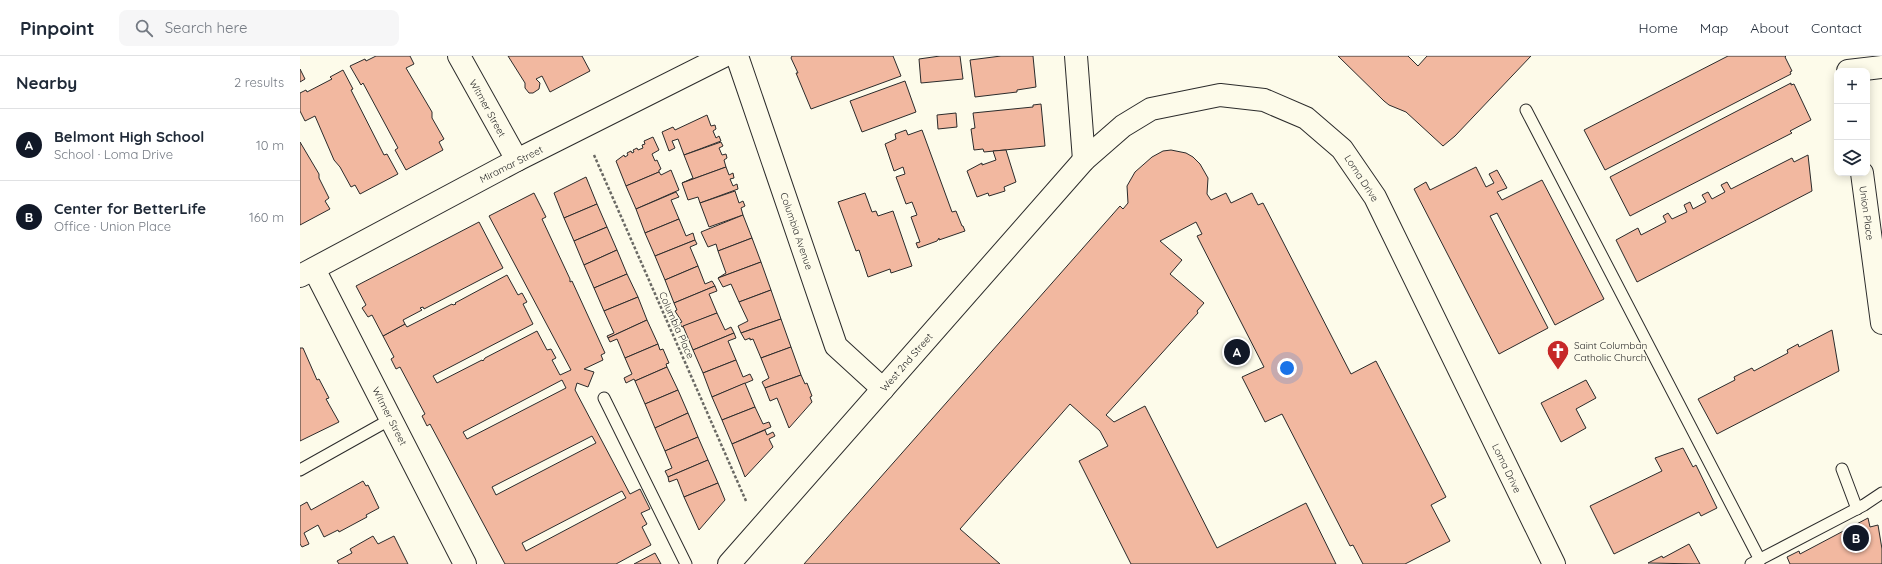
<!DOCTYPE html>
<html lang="en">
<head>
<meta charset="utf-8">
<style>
  :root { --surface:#fff; --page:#f6f6f7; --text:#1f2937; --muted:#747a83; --line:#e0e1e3; --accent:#111827 }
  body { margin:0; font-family:Quicksand,sans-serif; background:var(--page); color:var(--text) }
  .controls { position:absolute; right:12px; top:12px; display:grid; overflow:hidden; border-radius:8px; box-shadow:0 2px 10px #0003 }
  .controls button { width:36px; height:36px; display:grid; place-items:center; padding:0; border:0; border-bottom:1px solid var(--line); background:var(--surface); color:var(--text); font:20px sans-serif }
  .you { position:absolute; left:987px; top:312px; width:14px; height:14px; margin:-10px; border:3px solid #fff; border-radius:50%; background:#1a73e8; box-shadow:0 0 0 6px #1a73e833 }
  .badge { display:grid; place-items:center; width:26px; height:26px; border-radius:50%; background:var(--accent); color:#fff; font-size:13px; font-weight:700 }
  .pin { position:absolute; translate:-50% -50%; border:2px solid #fff; box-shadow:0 1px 4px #0006 }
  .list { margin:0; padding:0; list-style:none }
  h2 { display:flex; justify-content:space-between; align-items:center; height:52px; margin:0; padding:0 16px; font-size:17px }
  h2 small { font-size:13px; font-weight:400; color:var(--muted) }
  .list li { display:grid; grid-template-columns:26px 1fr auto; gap:12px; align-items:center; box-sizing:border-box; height:72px; padding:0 16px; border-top:1px solid var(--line) }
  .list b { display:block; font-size:15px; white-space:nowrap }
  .list p { margin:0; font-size:13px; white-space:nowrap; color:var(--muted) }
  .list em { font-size:13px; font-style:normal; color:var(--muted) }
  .icon { flex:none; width:22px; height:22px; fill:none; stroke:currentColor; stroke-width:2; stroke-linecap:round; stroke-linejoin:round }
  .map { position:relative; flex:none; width:1582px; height:508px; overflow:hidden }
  header { display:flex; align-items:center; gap:24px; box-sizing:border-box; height:56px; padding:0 20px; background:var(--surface); border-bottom:1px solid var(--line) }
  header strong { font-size:19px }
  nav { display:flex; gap:22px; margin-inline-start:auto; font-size:14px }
  .search { width:280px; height:36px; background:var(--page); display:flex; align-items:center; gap:10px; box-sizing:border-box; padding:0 14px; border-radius:8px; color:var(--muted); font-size:15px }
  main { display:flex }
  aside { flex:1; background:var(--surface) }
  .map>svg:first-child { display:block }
  .building { fill:#f2b8a0; stroke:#2b2b2b; fill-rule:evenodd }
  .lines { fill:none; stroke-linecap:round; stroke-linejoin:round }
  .service-casing { stroke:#2b2b2b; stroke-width:13 }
  .minor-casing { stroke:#2b2b2b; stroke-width:24 }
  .tertiary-casing { stroke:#2b2b2b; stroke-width:24 }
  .path { stroke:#6a6964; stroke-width:2.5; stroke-dasharray:3 2; stroke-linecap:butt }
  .service { stroke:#fdfbea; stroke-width:11 }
  .minor { stroke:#fdfbea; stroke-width:22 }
  .tertiary { stroke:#fdfbea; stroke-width:22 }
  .labels { text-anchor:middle; stroke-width:3; stroke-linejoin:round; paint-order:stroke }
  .street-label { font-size:10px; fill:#2b2b2b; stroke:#fdfbea }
  .poi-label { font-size:10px; fill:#2b2b2b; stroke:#fdfbea; text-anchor:start }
</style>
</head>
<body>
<header>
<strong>Pinpoint</strong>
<div class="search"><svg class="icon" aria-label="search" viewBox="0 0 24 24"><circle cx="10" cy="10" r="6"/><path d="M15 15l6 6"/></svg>Search here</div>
<nav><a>Home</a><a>Map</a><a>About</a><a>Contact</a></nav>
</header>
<main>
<aside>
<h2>Nearby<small>2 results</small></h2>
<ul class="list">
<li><span class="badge">A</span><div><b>Belmont High School</b><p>School · Loma Drive</p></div><em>10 m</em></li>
<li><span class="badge">B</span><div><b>Center for BetterLife</b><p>Office · Union Place</p></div><em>160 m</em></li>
</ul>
</aside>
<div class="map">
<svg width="1582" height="508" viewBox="0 0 1582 508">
  <rect width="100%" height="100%" fill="#fdfbea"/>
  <g class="building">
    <path d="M76,0H110L114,8L106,12L132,56V62L144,83L139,86L143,94L106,114L95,94L98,92L63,27L61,29L50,10L65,3L66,5Z"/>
    <path d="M208,0H282L290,15L250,36L242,20L236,23L240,27L239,33L233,37H229L225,32V27Z"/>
    <path d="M492,0H593L601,20L511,53L496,17H498L491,2Z"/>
    <path d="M640,0H660L663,23L621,27L619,3Z"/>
    <path d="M701,0H733L736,31L717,34V36L675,41L670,4Z"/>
    <path d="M1038,0H1108L1118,10L1127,0H1231L1155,80L1143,90L1106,56L1089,49L1084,45Z"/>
    <path d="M1428,0H1486L1485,1L1492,15L1490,16L1491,18L1305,114L1284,74Z"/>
    <path d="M0,13L5,23L0,26Z"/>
    <path d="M43,14L53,33L51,34L84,99L87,98L98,118L60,138L55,129L51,131L40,111L34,104L15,60L5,65L0,55V37L6,34L7,36L32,23L30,21Z"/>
    <path d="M605,25L616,56L562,76L550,45Z"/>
    <path d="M1491,27V29L1494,28L1511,64L1490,75L1492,77L1330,160L1310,121Z"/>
    <path d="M741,48L745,90L684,96L683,93L674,94L671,73L675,72L673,57L733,51V49Z"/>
    <path d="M656,57L657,71L638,73L637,59Z"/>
    <path d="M407,59L411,70L415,69L416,73L413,75L416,82L419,80L421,85L384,99L378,83L372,85L375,92L369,95L362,76L373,71L375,74Z"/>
    <path d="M606,74L608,79L622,74L652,156L656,155L662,170H663L665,175L639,184V182L637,185L618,192L616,187L620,186L611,161L617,159L612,146L606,148L596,121L605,118L603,111L594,115L585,88L596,83L595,78Z"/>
    <path d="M353,81L359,94L352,98L355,105L357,104L361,113L359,114V116L326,130L316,105L324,99L325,101L328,99L327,97L331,95L332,97L334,96L333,94L337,92L338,94L343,92L342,89L345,88L344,85Z"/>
    <path d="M0,86L19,118V122L29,142L25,145L30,153L0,169Z"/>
    <path d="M421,86L423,90L419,92L422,99L426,98L427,102L424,104L426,111L382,127L393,122L384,99Z"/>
    <path d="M706,94L716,126L704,131L705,135L689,140L688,137L677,141L667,115L682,107V109L696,104L693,95Z"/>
    <path d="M871,94L886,97L893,101L900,108L908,122L907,138L911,144L926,137L931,147L952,137L958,149L963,147L1051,318L1076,305L1146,441L1131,449L1150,485L1105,508H1063L1053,489L1050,490L982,358L965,366L942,321L964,311L897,180L902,178L896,166L860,185L882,204L870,218L904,247L897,255L898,257L806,359L814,366L845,350L917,492L1006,447L1036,508H831L779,405L808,390L800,375L770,348L660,473L700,508H504L820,150L823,153L828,147L827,130L835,116L852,101L863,95Z"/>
    <path d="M1508,99L1512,135L1337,226L1316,184L1338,172L1341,179L1366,166L1363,160L1368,157L1372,163L1387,156L1384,149L1390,146L1393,153L1406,146L1402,139L1408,136L1412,143L1425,136L1421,129L1427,126L1431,133L1492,102L1494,106Z"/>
    <path d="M426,111L429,119L433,117L434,122L430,123L433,130L437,128L438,133L400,147L398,141L388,144L382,127Z"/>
    <path d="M1176,111L1186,131L1194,127L1189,118L1197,114L1207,132L1197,136L1202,144L1242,124L1304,243L1255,269L1197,157L1190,160L1248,272L1199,298L1114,133L1126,126L1130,134Z"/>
    <path d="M371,114L379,134L336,153L326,130L359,116L361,119Z"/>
    <path d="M286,121L297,148L264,162L254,137Z"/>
    <path d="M435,135L439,147L443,145L445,150L441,152L443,159L409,171L400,147Z"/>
    <path d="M376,136L379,141L371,144L379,163L345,177L336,153Z"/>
    <path d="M234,137L246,161L242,163L270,223V226L272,225L305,297L301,299L303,304L284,313L294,316L288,331L277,327L275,334L330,438L340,433L350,453L341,457L347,468L342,471L351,489L316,508H205L130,368L127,370L122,360L125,358L100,311L96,313L91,303L94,301L83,280L105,268L107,271L152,248L153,249L156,248L155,247L207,219L218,239L222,237L227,246L223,248L233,268L133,320L137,327L182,304L183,305L185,302L237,275L247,294L251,293L256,302L252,304L260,319L271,314L189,160ZM262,324L266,332L167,383L163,376ZM292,380L296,387L196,439L192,431ZM322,435L326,442L226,495L222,487Z"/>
    <path d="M565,137L572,156L576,155L578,160L593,155L612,210L591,217L590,213L568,221L559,194L556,195L538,146Z"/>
    <path d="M297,148L307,171L274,185L264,162Z"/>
    <path d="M443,159L452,182L418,195L416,188L408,191L401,176Z"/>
    <path d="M379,163L386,180L393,177L395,184L355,200L345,177Z"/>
    <path d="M179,166L203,212L124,253L123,251L120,252L122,254L103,264L105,268L83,280L72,259L68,261L62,252L66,249L56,230Z"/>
    <path d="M307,171L317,194L284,209L274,185Z"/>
    <path d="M452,182L461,206L418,222L426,217L418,195Z"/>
    <path d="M395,184L397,188L390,191L398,210L365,224L355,200Z"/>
    <path d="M317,194L327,218L294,232L284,209Z"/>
    <path d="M461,206L471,234L439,246L431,228L423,231L418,222Z"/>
    <path d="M398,210L405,228L412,225L415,230L374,247L365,224Z"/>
    <path d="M327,218L338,241L304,255L294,232Z"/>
    <path d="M415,230L417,235L409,238L417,257L382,271L380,267L382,266L375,255L377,254L374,247Z"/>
    <path d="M471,234L481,263L441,277L438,270L448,265L439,246Z"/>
    <path d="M338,241L347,264L308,282L307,280L314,277L304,255Z"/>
    <path d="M417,257L425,274L431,271L434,277L393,294L383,270Z"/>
    <path d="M481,263L491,291L461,302L453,283L450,284V282L445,284L441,277Z"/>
    <path d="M347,264L358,288L325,302L317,283L310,286L308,282Z"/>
    <path d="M1532,274L1539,315L1417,378L1398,343L1435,324L1434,321L1452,312L1454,315L1488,297L1487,294L1498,288L1499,291Z"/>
    <path d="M434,277L436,282L428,285L436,304L403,317L393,294Z"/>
    <path d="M358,288L360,294L363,293L369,307L366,308L367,311L335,325L334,323L326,327L324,322L332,318L325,302Z"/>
    <path d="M491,291L501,319L465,332L462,326L469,322L461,302Z"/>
    <path d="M0,292H3L17,324L19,323L29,342L26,343L39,366L0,385Z"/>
    <path d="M436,304L443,321L450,318L453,324L412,341L403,317Z"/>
    <path d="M367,311L378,334L345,348L335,325Z"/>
    <path d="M501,319L505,328L507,327L512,340L510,341L512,346L489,372L477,342L470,345L465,332Z"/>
    <path d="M1286,324L1296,342L1276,353L1286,372L1261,386L1241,347Z"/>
    <path d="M445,327L455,351L422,364L412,341Z"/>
    <path d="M378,334L388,357L355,372L345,348Z"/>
    <path d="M455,351L463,368L469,366L471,371L432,388L422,364Z"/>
    <path d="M388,357L398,381L365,395L355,372Z"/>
    <path d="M465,374L467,379L473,376L475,380L469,383L473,391L445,421L432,388Z"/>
    <path d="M398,381L408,404L368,421L365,415L372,412L365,395Z"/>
    <path d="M1383,392L1393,411L1396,409L1417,452L1401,460L1399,456L1314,498L1290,450L1362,415L1355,402Z"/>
    <path d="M408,404L418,427L384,441L377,423L369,426L368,421Z"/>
    <path d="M63,425L66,430L68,429L79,452L66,459L67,461L39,476L38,474L24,481L18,469L4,477L9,488L2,491L0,488V450L7,446L11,454Z"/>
    <path d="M418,427L425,444L399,474L384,441Z"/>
    <path d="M1568,462L1570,471L1578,469L1582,493V508H1490L1487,501L1499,495L1500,498Z"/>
    <path d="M73,480L78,488L94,480L108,508H39L37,505L52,497L50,493Z"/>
    <path d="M1389,488L1400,508L1348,507L1362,500L1363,502Z"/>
    <path d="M355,497L361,508H334Z"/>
  </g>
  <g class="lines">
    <g class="service-casing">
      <g id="service">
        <path d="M1226,54L1460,504"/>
        <path d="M304,342L386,508"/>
        <path d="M1542,413L1557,453"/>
        <path d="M0,414L91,363"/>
        <path d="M1451,508L1564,449L1582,437"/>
      </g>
    </g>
    <g class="minor-casing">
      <g id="minor">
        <path d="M159,0L217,104"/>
        <path d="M776,0L784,104"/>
        <path d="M1548,15L1582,11"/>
        <path d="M1562,117L1582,267"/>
        <path d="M14,213L165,508"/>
        <path d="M0,220L217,104L424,0"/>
        <path d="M429,508L784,104L823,70L851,53L920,39L964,44L1006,62L1042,93L1075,141L1254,508"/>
      </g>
    </g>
    <g class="tertiary-casing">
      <path id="tertiary" d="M437,0L536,290L583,333"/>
    </g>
    <path class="path" d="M294,99L446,445"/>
    <use href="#service" class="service"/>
    <use href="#minor" class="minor"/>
    <use href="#tertiary" class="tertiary"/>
  </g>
  <defs>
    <g id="church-pin" transform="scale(1.15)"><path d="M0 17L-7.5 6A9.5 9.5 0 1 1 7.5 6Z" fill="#c62828" stroke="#fdfbea"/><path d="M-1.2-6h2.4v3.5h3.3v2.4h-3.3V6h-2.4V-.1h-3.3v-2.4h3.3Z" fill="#fff"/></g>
  </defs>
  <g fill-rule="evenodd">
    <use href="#church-pin" x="1258" y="295"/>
  </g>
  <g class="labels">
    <g class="street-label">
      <text transform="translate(188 52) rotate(61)" y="4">Witmer Street</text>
      <text transform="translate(211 108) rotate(-27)" y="4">Miramar Street</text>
      <text transform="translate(1062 122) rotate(57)" y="4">Loma Drive</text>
      <text transform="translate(1567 157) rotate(82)" y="4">Union Place</text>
      <text transform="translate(497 175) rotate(71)" y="4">Columbia Avenue</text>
      <text transform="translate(377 269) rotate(66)" y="4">Columbia Place</text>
      <text transform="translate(606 306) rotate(-49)" y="4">West 2nd Street</text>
      <text transform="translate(90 360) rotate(63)" y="4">Witmer Street</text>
      <text transform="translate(1207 412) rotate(64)" y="4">Loma Drive</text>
    </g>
    <g class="poi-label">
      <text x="1274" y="293">Saint Columban<tspan x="1274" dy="12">Catholic Church</tspan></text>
    </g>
  </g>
</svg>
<div class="controls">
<button>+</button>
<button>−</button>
<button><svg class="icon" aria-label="layers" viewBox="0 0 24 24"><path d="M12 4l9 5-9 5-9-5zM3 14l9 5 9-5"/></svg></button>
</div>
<div class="you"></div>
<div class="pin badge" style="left:937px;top:296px">A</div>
<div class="pin badge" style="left:1556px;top:482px">B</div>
</div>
</main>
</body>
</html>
